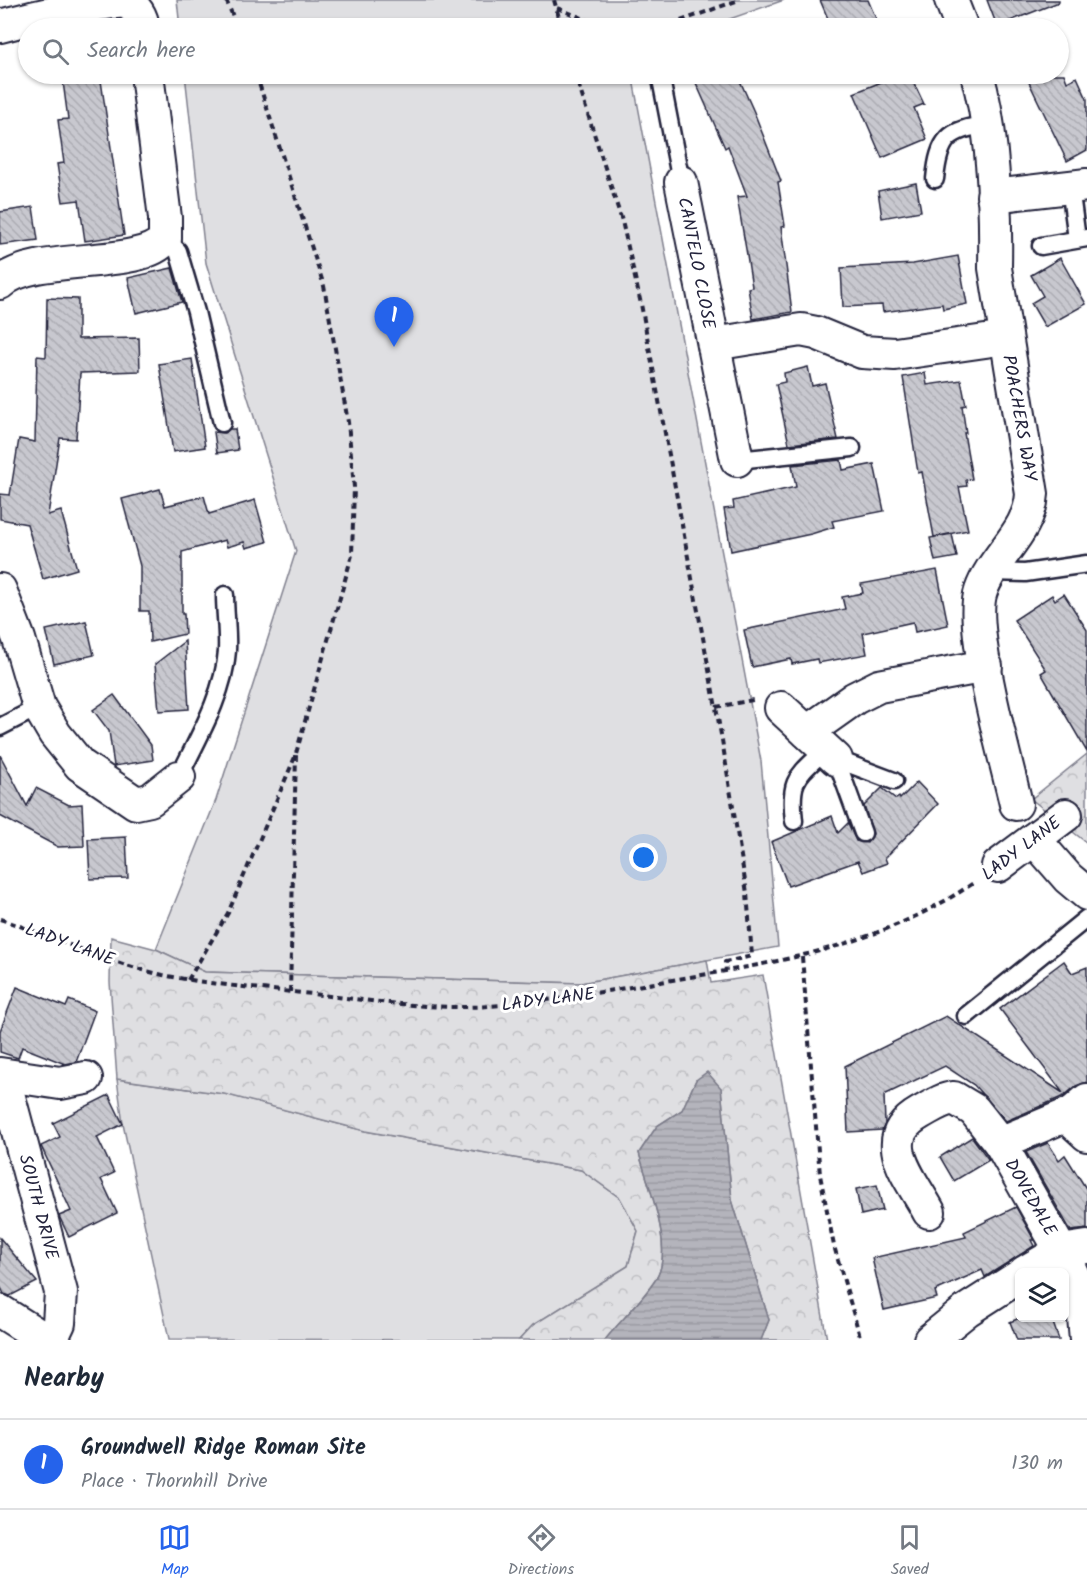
<!DOCTYPE html>
<html lang="en">
<head>
<meta charset="utf-8">
<style>
  :root { --surface:#fff; --page:#f6f6f7; --text:#1f2937; --muted:#747a83; --line:#e0e1e3; --accent:#2563eb }
  body { margin:0; font-family:Kalam,sans-serif; background:var(--page); color:var(--text) }
  .controls { position:absolute; right:18px; bottom:18px; display:grid; overflow:hidden; border-radius:9px; box-shadow:0 2px 4px #0004 }
  .controls button { width:54px; height:54px; display:grid; place-items:center; padding:0; border:0; border-bottom:2px solid var(--line); background:var(--surface); color:var(--text); font:30px sans-serif }
  .you { position:absolute; left:644px; top:858px; width:21px; height:21px; margin:-15px; border:4px solid #fff; border-radius:50%; background:#1a73e8; box-shadow:0 0 0 9px #1a73e833 }
  .badge { display:grid; place-items:center; width:39px; height:39px; border-radius:50%; background:var(--accent); color:#fff; font-size:20px; font-weight:700 }
  .pin { position:absolute; translate:-50% -50px; filter:drop-shadow(0 2px 3px #0008) }
  .pin::after { content:''; position:absolute; top:32px; width:21px; height:18px; background:inherit; clip-path:polygon(0 0,100% 0,50% 100%) }
  .list { margin:0; padding:0; list-style:none }
  h2 { display:flex; justify-content:space-between; align-items:center; height:78px; margin:0; padding:0 24px; font-size:26px }
  h2 small { font-size:20px; font-weight:400; color:var(--muted) }
  .list li { display:grid; grid-template-columns:39px 1fr auto; gap:18px; align-items:center; box-sizing:border-box; height:90px; padding:0 24px; border-top:2px solid var(--line) }
  .list b { display:block; font-size:22px; white-space:nowrap }
  .list p { margin:0; font-size:20px; white-space:nowrap; color:var(--muted) }
  .list em { font-size:20px; font-style:normal; color:var(--muted) }
  .icon { flex:none; width:33px; height:33px; fill:none; stroke:currentColor; stroke-width:2; stroke-linecap:round; stroke-linejoin:round }
  .map { position:relative; flex:none; width:1087px; height:1340px; overflow:hidden }
  .search { position:absolute; background:var(--surface); box-shadow:0 2px 4px #0004; left:18px; right:18px; top:18px; height:66px; display:flex; align-items:center; gap:15px; box-sizing:border-box; padding:0 21px; border-radius:33px; color:var(--muted); font-size:22px }
  .sheet { height:168px; background:var(--surface) }
  nav { display:flex; justify-content:space-around; align-items:center; box-sizing:border-box; height:84px; border-top:2px solid var(--line); background:var(--surface); font-size:16px; color:var(--muted) }
  nav a { display:grid; justify-items:center; gap:3px }
  nav .on { color:var(--accent) }
  .map>svg:first-child { display:block }
  .green { fill:#dfdfe2; stroke:#80808e; stroke-width:1.5 }
  .forest { fill:url(#forest-crowns); stroke:#80808e; stroke-width:1.5 }
  .water { fill:url(#water-rules); stroke:#7a7a88; stroke-width:1.5 }
  .building { fill:url(#building-back-hatch); stroke:#22223b; stroke-width:1.5 }
  .lines { fill:none; stroke-linecap:round; stroke-linejoin:round }
  .lane-casing { stroke:#22223b; stroke-width:21 }
  .street-casing { stroke:#22223b; stroke-width:36 }
  .path { stroke:#22223b; stroke-width:4; stroke-dasharray:6 4.5; stroke-linecap:butt }
  .lane { stroke:#fff; stroke-width:16 }
  .street { stroke:#fff; stroke-width:32 }
  .labels { text-anchor:middle; stroke-width:6; stroke-linejoin:round; paint-order:stroke }
  .street-label { font-size:18px; fill:#22223b; stroke:#fff }
</style>
</head>
<body>
<div class="map">
<svg width="1087" height="1340" viewBox="0 0 1087 1340">
  <defs>
    <pattern id="forest-crowns" width="20" height="18" patternUnits="userSpaceOnUse" patternTransform="scale(1.5)"><rect width="20" height="18" fill="#dfdfe2"/><path d="M2 6a3 3 0 1 1 6 0M12 15a3 3 0 1 1 6 0" fill="none" stroke="#bfbfc3"/></pattern>
    <pattern id="water-rules" width="6" height="5" patternUnits="userSpaceOnUse" patternTransform="scale(1.5)"><rect width="6" height="5" fill="#b4b4bc"/><path d="M0 2.5h6" fill="none" stroke="#9a9aa2"/></pattern>
    <pattern id="building-back-hatch" width="6" height="6" patternUnits="userSpaceOnUse" patternTransform="scale(1.5)"><rect width="6" height="6" fill="#c8c8cf"/><path d="M-1 5l2 2M0 0l6 6M5-1l2 2" fill="none" stroke="#acacb3"/></pattern>
  </defs>
  <rect width="100%" height="100%" fill="#fff"/>
  <filter id="ink" filterUnits="userSpaceOnUse"><feTurbulence type="fractalNoise" baseFrequency=".0167" numOctaves="2"/><feDisplacementMap in="SourceGraphic" scale="12" xChannelSelector="R" yChannelSelector="G"/><feConvolveMatrix kernelMatrix="1 2 1 2 8 2 1 2 1" color-interpolation-filters="sRGB"/></filter>
  <g filter="url(#ink)">
    <g class="green">
      <path d="M177,0H784L704,28H180Z"/>
      <path d="M185,74H632L761,761L778,947L581,983L205,972L156,949L216,800L296,551L206,263Z"/>
      <path d="M117,1079L225,1094L365,1131L581,1170L620,1198L638,1231L628,1266L533,1325L519,1340L169,1339L123,1124Z"/>
    </g>
    <g class="forest">
      <path d="M1087,754V843L1031,799Z"/>
      <path d="M111,937L156,949L205,972L581,983L707,960L711,983L763,975L827,1340H761L769,1320L732,1200L721,1088L696,1080L682,1110L657,1126L639,1153C648,1185 675,1249 656,1279C642,1301 621,1320 605,1340H519L533,1325L628,1266L638,1231L620,1198L581,1170L365,1131L224,1094L117,1079L110,982Z"/>
    </g>
    <path class="water" d="M707,1072L721,1088L732,1200L769,1320L761,1340H605C621,1320 642,1301 656,1279C675,1249 648,1185 639,1153L657,1126L682,1110L696,1080Z"/>
    <g class="building">
      <path d="M820,0H868L880,28H832Z"/>
      <path d="M987,0H1059V2L997,26Z"/>
      <path d="M62,74H100L124,235L85,241L79,200L63,202L57,164L64,163L58,120L68,119Z"/>
      <path d="M692,74H737L754,112L781,181L778,182L785,226L781,227L792,312L753,319L748,288L752,287L747,255L737,197L747,196L728,146L725,148Z"/>
      <path d="M901,74H906L910,82L913,81L924,104L914,108L927,139L882,158L854,93Z"/>
      <path d="M1025,74H1064L1067,82L1077,77L1087,99V150L1067,161Z"/>
      <path d="M916,183L921,211L882,218L878,191Z"/>
      <path d="M33,207L38,240L0,245V212Z"/>
      <path d="M958,256L967,304L943,309L942,304L883,312L882,305L843,307L841,268L913,264Z"/>
      <path d="M1060,258L1086,304L1045,327L1031,303L1043,296L1031,275Z"/>
      <path d="M172,268L182,302L136,313L128,278Z"/>
      <path d="M47,298L78,299V339L139,338L140,371L80,373L76,439L60,438L48,515L61,511L77,569L43,579L27,524L0,519V494L10,495L19,439L35,442L37,356L46,357Z"/>
      <path d="M192,359L205,447L173,452L159,364Z"/>
      <path d="M808,367L812,386L825,383L838,439L789,444L776,384L785,382L784,373Z"/>
      <path d="M925,373L927,385L961,380L966,405L962,406L966,433H964L972,479L966,480L967,486L959,487L968,530L934,537L922,472L918,473L903,377Z"/>
      <path d="M230,429H235L238,450L217,453L214,432L224,433Z"/>
      <path d="M841,460L843,470L874,464L884,511L832,521L834,527L811,534L731,551L724,509L734,508L733,501L796,487L792,465Z"/>
      <path d="M160,489L165,506L204,496L209,514L255,500L267,542L246,548L244,542L227,547L225,540L182,552V614H184L185,634L150,642L149,611H140V566L122,499Z"/>
      <path d="M952,534L957,557L935,561L930,538Z"/>
      <path d="M937,570L948,625L915,632L913,622L863,633L867,654L818,663L817,659L792,664L791,659L752,667L744,630L845,609L842,597L863,593L861,584Z"/>
      <path d="M1064,594L1087,630V752L1041,673L1046,670L1014,620L1052,595L1055,600Z"/>
      <path d="M86,621L94,655L54,664L46,630Z"/>
      <path d="M185,641L189,709L159,711L155,664Z"/>
      <path d="M114,695L151,745L153,760L114,766L109,731L93,710Z"/>
      <path d="M0,755L27,806L36,788L69,805L82,804L84,846L58,847L0,816Z"/>
      <path d="M917,782L938,804L885,858L887,863L863,872L858,861L788,886L771,842L832,816L838,833L848,823L856,841L867,843L873,834L864,806L882,788L896,799L899,797L900,799Z"/>
      <path d="M126,837L128,878L90,879L88,839Z"/>
      <path d="M1064,961L1072,973L1087,967V1082L1076,1086L1064,1096L1006,1121L974,1085L945,1066L884,1095L885,1124L882,1130L848,1132L845,1066L946,1016L1063,1093L1000,1009Z"/>
      <path d="M17,987L66,1007L69,1000L95,1011L76,1062L65,1064L22,1047L18,1058L0,1052V1031Z"/>
      <path d="M109,1095L123,1124L97,1137L114,1173L101,1179L117,1213L69,1237L59,1216L71,1211L41,1146L60,1137L53,1123Z"/>
      <path d="M972,1137L989,1160L954,1181L940,1157Z"/>
      <path d="M1048,1143L1059,1160L1065,1155L1087,1190V1229L1071,1231L1026,1152Z"/>
      <path d="M877,1185L883,1210L861,1215L856,1189Z"/>
      <path d="M1016,1207L1034,1240H1031L1034,1246L985,1277L982,1270L935,1291L937,1298L884,1310L872,1258L966,1237L964,1232Z"/>
      <path d="M0,1238L37,1282L10,1296L4,1294L0,1286Z"/>
      <path d="M1022,1317H1051L1059,1340H1017L1010,1322Z"/>
    </g>
    <g class="lines">
      <g class="lane-casing">
        <g id="lane">
          <path d="M660,74L681,182"/>
          <path d="M935,179C939,139 948,129 987,125"/>
          <path d="M1070,187L1077,239"/>
          <path d="M165,239L178,251L196,312L222,423"/>
          <path d="M1041,246L1087,238"/>
          <path d="M737,460L852,448"/>
          <path d="M992,572L1025,573L1087,564"/>
          <path d="M0,727L39,707"/>
          <path d="M179,777C198,738 224,694 227,651C228,633 225,613 225,595"/>
          <path d="M794,821C789,778 797,777 826,749"/>
          <path d="M863,833L836,759L894,781"/>
          <path d="M966,1016L1087,918"/>
        </g>
      </g>
      <g class="street-casing">
        <g id="street">
          <path d="M951,0L962,28"/>
          <path d="M0,26C26,19 103,0 125,2C136,6 142,17 143,28"/>
          <path d="M977,74C993,130 996,208 995,268L1032,494C1030,532 993,556 981,591C968,627 1006,760 1016,804"/>
          <path d="M681,182L737,460"/>
          <path d="M993,196L1087,185"/>
          <path d="M0,283C34,251 140,271 165,239V218L147,74"/>
          <path d="M714,344L801,330L816,333L862,352L895,354L1006,338"/>
          <path d="M0,590L19,639L39,707L55,734L80,765L136,803L150,800L179,777"/>
          <path d="M781,708L836,759"/>
          <path d="M807,732L855,698L879,686L986,666"/>
          <path d="M1034,839L1068,878L1087,894"/>
          <path d="M998,866L1066,815"/>
          <path d="M0,1074L60,1083L86,1078"/>
          <path d="M3,1075L61,1292L59,1323L51,1340"/>
          <path d="M1072,1113L1075,1124L1087,1135"/>
          <path d="M1000,1143L1072,1113L1087,1100"/>
          <path d="M929,1212C911,1178 874,1139 920,1113C931,1107 942,1099 954,1098L974,1110L1000,1143L1061,1251L1082,1294L1086,1340"/>
          <path d="M1025,1272L1061,1251L1087,1247"/>
          <path d="M0,1311L46,1340"/>
          <path d="M930,1340L967,1310L1020,1276"/>
        </g>
      </g>
      <g class="path">
        <path d="M226,0L238,28"/>
        <path d="M554,0L562,28"/>
        <path d="M557,8L595,23L621,28"/>
        <path d="M661,28L739,0"/>
        <path d="M575,74L622,221L641,304L722,740L747,893L752,956L725,962L726,971"/>
        <path d="M716,707L753,700"/>
        <path d="M0,919C53,937 109,963 163,975C212,985 263,989 313,994C372,1001 431,1010 490,1006C557,1001 624,988 690,977C793,960 887,942 975,882"/>
        <path d="M802,957L820,1175L834,1246L861,1340"/>
        <path d="M188,980L228,913L295,757L352,555L354,487L348,422L324,286L256,74"/>
        <path d="M290,992L296,755"/>
      </g>
      <use href="#lane" class="lane"/>
      <use href="#street" class="street"/>
    </g>
  </g>
  <g class="labels">
    <g class="street-label">
      <text transform="translate(697 263) rotate(79)" y="6">CANTELO CLOSE</text>
      <text transform="translate(1020 418) rotate(80)" y="6">POACHERS WAY</text>
      <text transform="translate(1021 848) rotate(-37)" y="6">LADY LANE</text>
      <text transform="translate(70 944) rotate(20)" y="6">LADY LANE</text>
      <text transform="translate(548 999) rotate(-7)" y="6">LADY LANE</text>
      <text transform="translate(1031 1197) rotate(60)" y="6">DOVEDALE</text>
      <text transform="translate(39 1207) rotate(75)" y="6">SOUTH DRIVE</text>
    </g>
  </g>
</svg>
<div class="controls">
<button><svg class="icon" aria-label="layers" viewBox="0 0 24 24"><path d="M12 4l9 5-9 5-9-5zM3 14l9 5 9-5"/></svg></button>
</div>
<div class="you"></div>
<div class="pin badge" style="left:394px;top:347px">1</div>
<div class="search"><svg class="icon" aria-label="search" viewBox="0 0 24 24"><circle cx="10" cy="10" r="6"/><path d="M15 15l6 6"/></svg>Search here</div>
</div>
<section class="sheet">
<h2>Nearby<small></small></h2>
<ul class="list">
<li><span class="badge">1</span><div><b>Groundwell Ridge Roman Site</b><p>Place · Thornhill Drive</p></div><em>130 m</em></li>
</ul>
</section>
<nav>
<a class="on"><svg class="icon" aria-label="map" viewBox="0 0 24 24"><path d="M3 6l6-2 6 2 6-2v14l-6 2-6-2-6 2zM9 4v14M15 6v14"/></svg>Map</a>
<a><svg class="icon" aria-label="directions" viewBox="0 0 24 24"><path d="M12 3l9 9-9 9-9-9zM9 14v-3h6M13 9l2 2-2 2"/></svg>Directions</a>
<a><svg class="icon" aria-label="saved" viewBox="0 0 24 24"><path d="M7 4h10v16l-5-4-5 4z"/></svg>Saved</a>
</nav>
</body>
</html>
